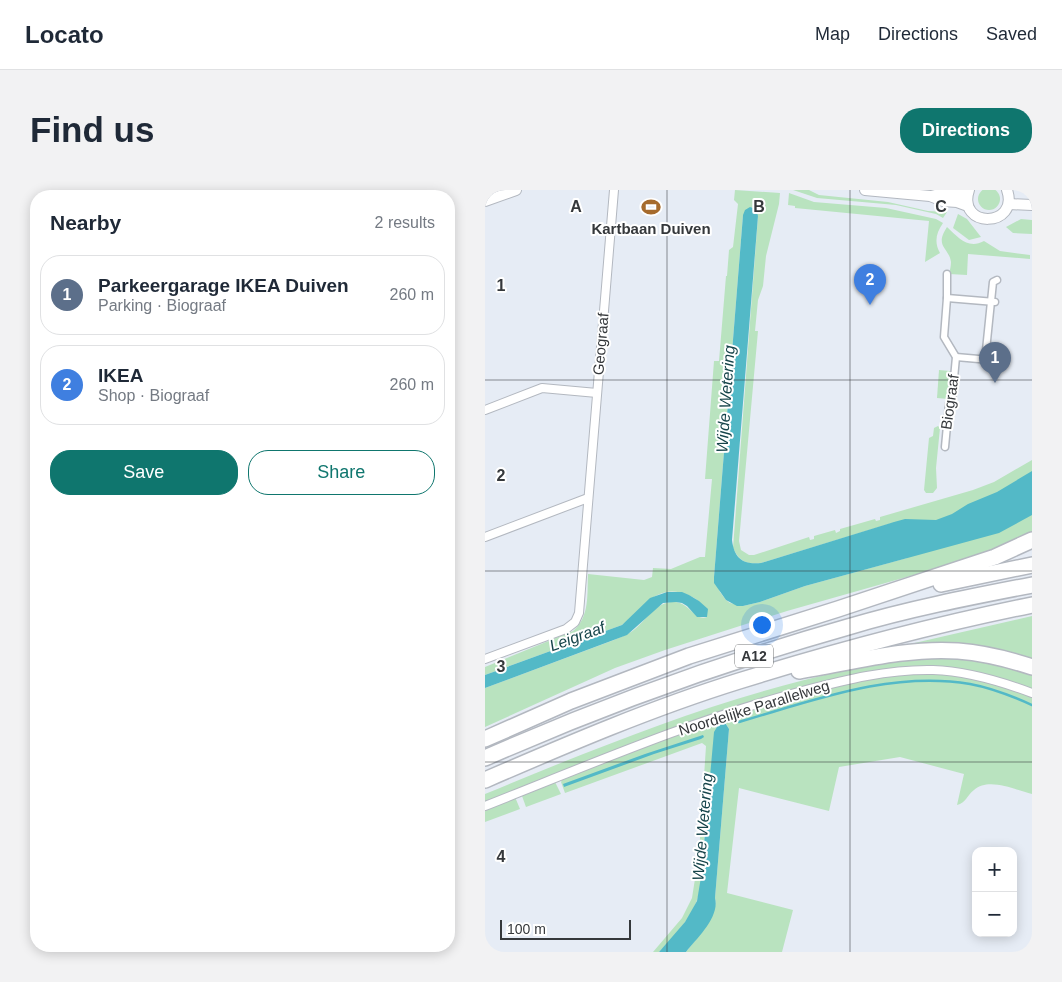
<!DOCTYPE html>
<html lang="en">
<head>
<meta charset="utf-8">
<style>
  :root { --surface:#fff; --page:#f2f2f3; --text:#1f2937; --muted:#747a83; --line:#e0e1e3; --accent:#0f766e }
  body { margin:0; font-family:Arial,sans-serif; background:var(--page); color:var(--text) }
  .controls { position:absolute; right:15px; bottom:15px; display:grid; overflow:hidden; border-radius:10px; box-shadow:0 2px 12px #0003 }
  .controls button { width:45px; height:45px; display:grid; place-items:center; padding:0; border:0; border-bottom:1px solid var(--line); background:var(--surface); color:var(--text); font:25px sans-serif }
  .scale { position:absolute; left:15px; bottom:12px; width:131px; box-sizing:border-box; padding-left:5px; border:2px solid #35383b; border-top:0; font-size:14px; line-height:18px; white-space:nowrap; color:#35383b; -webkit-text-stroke:4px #fff; paint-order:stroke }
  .you { position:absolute; left:276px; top:434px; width:18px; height:18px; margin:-12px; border:4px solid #fff; border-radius:50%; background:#1a73e8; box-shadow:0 0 0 8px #1a73e833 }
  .badge { display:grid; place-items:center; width:32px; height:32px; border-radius:50%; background:var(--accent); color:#fff; font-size:16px; font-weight:700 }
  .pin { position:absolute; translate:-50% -41px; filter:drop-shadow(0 1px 2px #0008) }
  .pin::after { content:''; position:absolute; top:26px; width:18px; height:15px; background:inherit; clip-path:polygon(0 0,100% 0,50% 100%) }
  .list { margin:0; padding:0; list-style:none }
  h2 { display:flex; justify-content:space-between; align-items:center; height:65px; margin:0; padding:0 20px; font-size:21px }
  h2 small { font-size:16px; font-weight:400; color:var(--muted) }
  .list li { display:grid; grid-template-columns:32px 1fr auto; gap:15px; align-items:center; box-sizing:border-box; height:80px; margin:0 10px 10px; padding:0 10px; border:1px solid var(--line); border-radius:20px }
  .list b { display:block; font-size:19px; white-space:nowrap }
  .list p { margin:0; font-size:16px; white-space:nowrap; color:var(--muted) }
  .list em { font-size:16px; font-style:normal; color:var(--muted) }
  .actions { display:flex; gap:10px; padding:15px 20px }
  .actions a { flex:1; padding:11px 0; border:1px solid var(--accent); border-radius:20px; text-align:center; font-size:18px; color:var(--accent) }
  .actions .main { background:var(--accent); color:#fff }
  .map { position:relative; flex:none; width:547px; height:762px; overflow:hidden; border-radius:20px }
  header { display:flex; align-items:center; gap:30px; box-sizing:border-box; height:70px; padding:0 25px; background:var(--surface); border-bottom:1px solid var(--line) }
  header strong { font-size:24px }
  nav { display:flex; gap:28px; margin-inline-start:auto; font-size:18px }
  .intro { display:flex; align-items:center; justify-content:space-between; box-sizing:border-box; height:120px; padding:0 30px }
  h1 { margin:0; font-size:35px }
  .button { padding:12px 22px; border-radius:20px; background:var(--accent); color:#fff; font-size:18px; font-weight:700 }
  main { display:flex; gap:30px; padding:0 30px }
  aside { flex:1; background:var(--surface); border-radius:20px; box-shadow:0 2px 12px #0003 }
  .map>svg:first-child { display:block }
  .green { fill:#b9e3bf; fill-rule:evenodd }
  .water { fill:#53b9c7 }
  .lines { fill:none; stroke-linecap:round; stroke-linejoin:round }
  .stream { stroke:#53b9c7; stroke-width:2.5 }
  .pedestrian-casing { stroke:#b3b8c0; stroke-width:9 }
  .minor-casing { stroke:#b3b8c0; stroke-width:10 }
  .tertiary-casing { stroke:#b3b8c0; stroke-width:12 }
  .motorway-casing { stroke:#b3b8c0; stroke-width:18 }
  .pedestrian { stroke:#fff; stroke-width:6 }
  .minor { stroke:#fff; stroke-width:8 }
  .tertiary { stroke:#fff; stroke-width:10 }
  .motorway { stroke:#fff; stroke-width:15 }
  .grid { fill:none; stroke:#35383b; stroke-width:1; stroke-opacity:0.55 }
  .labels { text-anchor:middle; stroke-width:4; stroke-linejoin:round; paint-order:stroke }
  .shield { fill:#fff; stroke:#727476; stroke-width:1 }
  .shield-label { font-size:14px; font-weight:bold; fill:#35383b }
  .poi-label { font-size:15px; font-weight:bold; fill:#35383b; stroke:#fff }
  .street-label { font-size:15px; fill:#35383b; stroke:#fff }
  .water-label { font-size:16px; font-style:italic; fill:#16444a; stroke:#fff }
  .grid-label { font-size:16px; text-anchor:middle; font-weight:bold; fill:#35383b; stroke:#fff; stroke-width:4; stroke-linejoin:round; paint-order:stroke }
</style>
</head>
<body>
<header>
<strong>Locato</strong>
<nav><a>Map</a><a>Directions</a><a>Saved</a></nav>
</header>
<div class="intro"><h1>Find us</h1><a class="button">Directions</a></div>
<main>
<aside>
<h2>Nearby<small>2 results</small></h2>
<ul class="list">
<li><span class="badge" style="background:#5c6f8a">1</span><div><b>Parkeergarage IKEA Duiven</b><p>Parking · Biograaf</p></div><em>260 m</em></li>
<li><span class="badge" style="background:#3f7fe0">2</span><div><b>IKEA</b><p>Shop · Biograaf</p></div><em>260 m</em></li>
</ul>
<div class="actions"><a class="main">Save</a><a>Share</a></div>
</aside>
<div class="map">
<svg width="547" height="762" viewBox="0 0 547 762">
  <rect width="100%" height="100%" fill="#e6ecf5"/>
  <g class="green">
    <circle cx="504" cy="9" r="11"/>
    <path d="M250,0L295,3L294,14L281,66L278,96L273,110L270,141H273L254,351L256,360L264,365H269L324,347L325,350L329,349V346L350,340L351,343L355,341V339L390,329L391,331L395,330V327L488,300L509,292L547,270V342L518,357L471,373L302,421L180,460L130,478L0,537V498L129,450C134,448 141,445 146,442C160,433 168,414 186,412C204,410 209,432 222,427C219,416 214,409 203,405C171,392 158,419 137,435L0,485V477L88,441C105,427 102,404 103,384L159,390L167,387L168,378L186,379L215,367H220L227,289H220L229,171H234L241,86H242L244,60L248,57L253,14L249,10ZM258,25L273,26L248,358C254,371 261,375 276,373L407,333L422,368L320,396L275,412L258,416L245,413L241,410L235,402L229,387Z"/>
    <path d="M308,0H324L334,5L403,12L443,21L462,22L458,28L451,24L411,15L332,8Z"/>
    <path d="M304,3L329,12L401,18L451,29L458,33C451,43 449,52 455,63L440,72L444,31L310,18V16L303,15Z"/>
    <path d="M473,24L482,29L496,47L484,50L468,38Z"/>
    <path d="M536,29L547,30V44L528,43L521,37Z"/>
    <path d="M462,37C473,47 483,60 499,51L515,61L545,65V69L483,64L482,85L464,84C465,80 466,76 466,72C464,57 449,57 462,37Z"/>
    <path d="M454,180L465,181L463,209L452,208Z"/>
    <path d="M453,236L455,238L451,278L452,298L448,303H441L439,300L444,248L448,246L449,238Z"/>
    <path d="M547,426V473L412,457Z"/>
    <path d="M443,467C483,467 509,472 547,484V501L520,491L419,479L235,524L0,614V604C140,546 292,484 443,467Z"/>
    <path d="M445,482L489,487L547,505V604C530,600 504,587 489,600C482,605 481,613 472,615L479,584L415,567L354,577L344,621L254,598L242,703L308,720L297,762H201C211,749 234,724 230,708L244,539L240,532L235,533L232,536C228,571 223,605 220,640C218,662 219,693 211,713C203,732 188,747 174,762H168L197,728L207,708L214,663L221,556L217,553L80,603L76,592L78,588L212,536L320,502L402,485Z"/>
    <path d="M70,592L76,604L41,617L37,606V604Z"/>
    <path d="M30,607L35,619L0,632V619Z"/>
  </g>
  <g class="water">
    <path d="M265,17L271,19L273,26L247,350C249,368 258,375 276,373L409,332L420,329L451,330L467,324L483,314L512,302L547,281V325L514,343L320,396L275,412L258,416H252L241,410L229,393V387L258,25L260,20Z"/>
    <path d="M182,402H197L204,405L214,411L223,419L222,427H212L202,416L197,413L191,412L178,413L142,445L0,498V485L137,435L165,408Z"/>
    <path d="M239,531L244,539L230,708C235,727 212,748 201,762H174L200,732L212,711L216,687L229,542L235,532Z"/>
    <path d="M218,545L219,547L216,549L169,564L79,597L78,594L160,564Z"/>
  </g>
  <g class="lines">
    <path class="stream" d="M254,532C330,510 405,481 485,494C507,498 527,506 547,515"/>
    <g class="pedestrian-casing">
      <g id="pedestrian">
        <path d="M462,108L510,112"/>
        <path d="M471,167L505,170"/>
        <path d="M500,170L508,92L512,90"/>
        <path d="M460,257L464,214L467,210L471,167L459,147L462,108V84"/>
      </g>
    </g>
    <g class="minor-casing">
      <g id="minor">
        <path d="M0,220L57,198L112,203"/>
        <path d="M0,347L103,308"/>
        <path d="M0,469L81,439L90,432L94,423L129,0"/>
        <path d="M0,616C104,575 208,530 317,501C360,490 403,479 448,480C482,481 515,491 547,503"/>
      </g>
    </g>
    <g class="tertiary-casing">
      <g id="tertiary">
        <path d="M380,0L445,6L458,11L472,12L483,16"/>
        <path d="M484,0C471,39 535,38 522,0"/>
        <path d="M446,6L459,3L482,5"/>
        <path d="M0,11L31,0"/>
        <path d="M524,14L547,15"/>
      </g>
    </g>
    <g class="motorway-casing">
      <g id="motorway">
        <path d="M456,394L547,375"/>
        <path d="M314,481C364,473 422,457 473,461C498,463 523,469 547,477"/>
        <path d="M0,549L86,511L204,466L353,419L510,367L547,350"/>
        <path d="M0,568C118,516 239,472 363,437C423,419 485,407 547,395"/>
        <path d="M0,590C83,554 167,518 254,491C350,461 448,435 547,415"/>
      </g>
    </g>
    <use href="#pedestrian" class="pedestrian"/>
    <use href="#minor" class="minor"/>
    <use href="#tertiary" class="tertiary"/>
    <use href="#motorway" class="motorway"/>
  </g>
  <path class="grid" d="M182,0V762M365,0V762M0,190H547M0,381H547M0,572H547"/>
  <defs>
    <g id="stadium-bare" transform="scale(1.5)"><path d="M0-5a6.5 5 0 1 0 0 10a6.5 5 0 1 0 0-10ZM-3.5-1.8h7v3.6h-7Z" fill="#a66b2d" stroke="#fff" stroke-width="2.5" paint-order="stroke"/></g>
  </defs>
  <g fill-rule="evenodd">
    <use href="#stadium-bare" x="166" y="17"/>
  </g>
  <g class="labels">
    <rect class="shield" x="250" y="454.5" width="38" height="23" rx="4"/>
    <g class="shield-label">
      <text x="269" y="471">A12</text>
    </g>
    <g class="poi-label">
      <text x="166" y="44">Kartbaan Duiven</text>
    </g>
    <g class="street-label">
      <text transform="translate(116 154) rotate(-85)" y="5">Geograaf</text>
      <text transform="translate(465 212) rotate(-82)" y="5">Biograaf</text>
      <text transform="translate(269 518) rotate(-17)" y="5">Noordelijke Parallelweg</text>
    </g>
    <g class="water-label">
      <text transform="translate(240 209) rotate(-86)" y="6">Wijde Wetering</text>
      <text transform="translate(92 446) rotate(-20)" y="6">Leigraaf</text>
      <text transform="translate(217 637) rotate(-85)" y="6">Wijde Wetering</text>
    </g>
  </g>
  <g class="grid-label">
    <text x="91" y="22">A</text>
    <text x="274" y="22">B</text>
    <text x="456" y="22">C</text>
    <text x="16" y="101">1</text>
    <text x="16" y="291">2</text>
    <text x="16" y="482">3</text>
    <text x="16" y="672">4</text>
  </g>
</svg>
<div class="controls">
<button>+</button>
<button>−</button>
</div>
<div class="scale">100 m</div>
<div class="you"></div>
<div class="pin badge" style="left:510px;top:193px;background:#5c6f8a">1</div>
<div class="pin badge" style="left:385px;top:115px;background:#3f7fe0">2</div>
</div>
</main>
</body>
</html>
